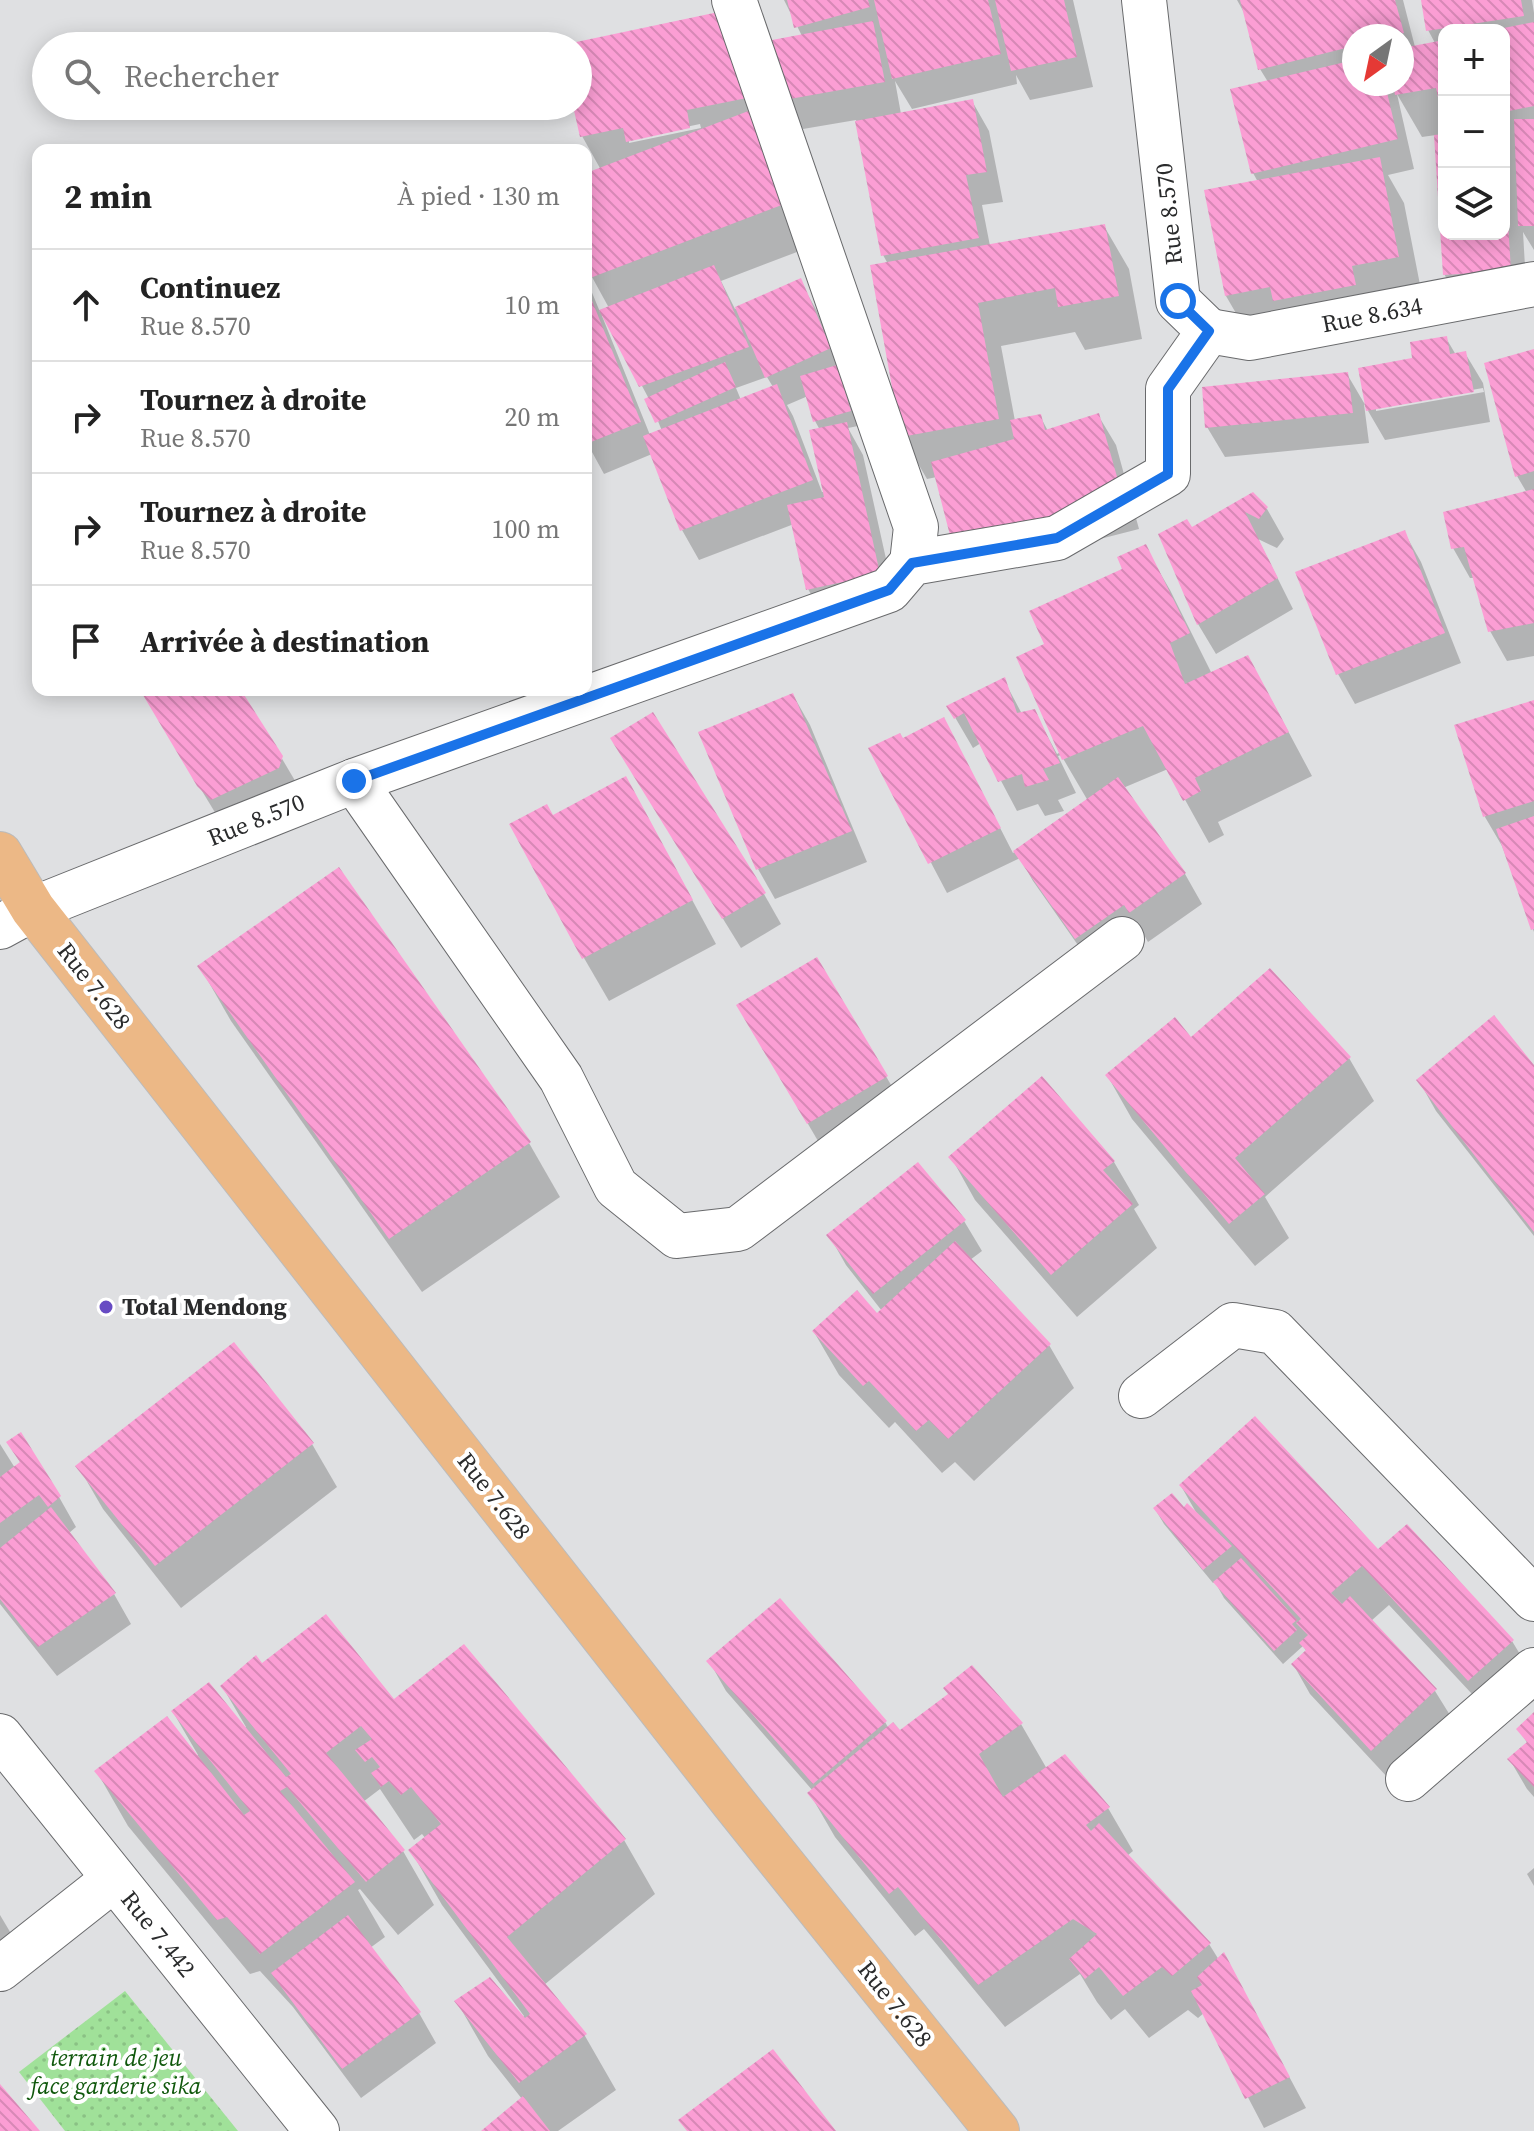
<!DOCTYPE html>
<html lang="fr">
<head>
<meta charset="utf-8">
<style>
  :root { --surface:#fff; --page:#f6f6f6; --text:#222; --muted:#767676; --line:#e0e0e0 }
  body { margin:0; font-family:"Source Serif 4",serif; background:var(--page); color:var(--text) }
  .controls { position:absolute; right:24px; top:24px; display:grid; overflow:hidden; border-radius:16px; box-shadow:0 4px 20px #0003 }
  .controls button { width:72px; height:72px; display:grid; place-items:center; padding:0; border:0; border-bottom:2px solid var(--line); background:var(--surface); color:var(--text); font:40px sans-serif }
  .compass { position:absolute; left:1342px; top:24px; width:72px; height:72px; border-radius:50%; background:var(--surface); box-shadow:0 4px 20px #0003; rotate:213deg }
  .stop { position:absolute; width:24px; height:24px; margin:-18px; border:6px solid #1a73e8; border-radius:50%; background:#fff }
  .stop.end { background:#1a73e8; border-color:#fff; box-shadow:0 2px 8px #0008 }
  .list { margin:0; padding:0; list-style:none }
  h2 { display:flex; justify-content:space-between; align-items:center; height:104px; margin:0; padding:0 32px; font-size:34px }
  h2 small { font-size:26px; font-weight:400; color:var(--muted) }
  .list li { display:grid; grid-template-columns:52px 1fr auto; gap:24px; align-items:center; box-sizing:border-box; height:112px; padding:0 32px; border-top:2px solid var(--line) }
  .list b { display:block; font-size:30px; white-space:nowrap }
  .list p { margin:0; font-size:26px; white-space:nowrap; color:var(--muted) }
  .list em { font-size:26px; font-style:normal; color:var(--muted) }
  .icon { flex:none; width:44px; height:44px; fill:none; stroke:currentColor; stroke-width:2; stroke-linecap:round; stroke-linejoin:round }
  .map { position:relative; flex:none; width:1534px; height:2131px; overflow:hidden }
  .search { position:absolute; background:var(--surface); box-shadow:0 4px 20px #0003; left:32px; top:32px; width:560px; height:88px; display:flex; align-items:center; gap:20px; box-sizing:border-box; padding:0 28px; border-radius:44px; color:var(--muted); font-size:30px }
  .panel { position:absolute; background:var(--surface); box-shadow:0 4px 20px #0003; left:32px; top:144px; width:560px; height:552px; border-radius:16px }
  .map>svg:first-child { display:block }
  .park { fill:url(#park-dots) }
  .shadow { fill:#0003; fill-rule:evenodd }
  .building { fill:url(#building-back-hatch) }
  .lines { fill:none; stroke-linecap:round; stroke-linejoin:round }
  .minor-casing { stroke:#696a6c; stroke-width:46 }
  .major-casing { stroke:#bbb; stroke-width:46 }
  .minor { stroke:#fff; stroke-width:44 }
  .major { stroke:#ecb886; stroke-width:44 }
  .route { stroke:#1a73e8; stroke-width:10 }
  .poi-dot { fill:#674bc3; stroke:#fff; stroke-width:3 }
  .labels { text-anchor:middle; stroke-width:8; stroke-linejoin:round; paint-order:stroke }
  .street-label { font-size:24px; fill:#2a2b2c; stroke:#fff }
  .poi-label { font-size:24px; font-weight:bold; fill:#2a2b2c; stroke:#fff; text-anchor:start }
  .park-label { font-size:24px; font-style:italic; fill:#10580c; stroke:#fff }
</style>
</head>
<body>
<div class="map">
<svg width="1534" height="2131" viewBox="0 0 1534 2131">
  <defs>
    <pattern id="park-dots" width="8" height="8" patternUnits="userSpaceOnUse" patternTransform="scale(2)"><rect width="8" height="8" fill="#a0e199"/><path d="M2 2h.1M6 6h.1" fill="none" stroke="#8ac184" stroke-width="1.8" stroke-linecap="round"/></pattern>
    <pattern id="building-back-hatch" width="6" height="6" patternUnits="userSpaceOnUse" patternTransform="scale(2)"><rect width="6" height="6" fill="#fb9ed4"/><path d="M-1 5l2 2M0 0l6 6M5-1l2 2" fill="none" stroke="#d788b6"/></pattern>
  </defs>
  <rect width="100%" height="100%" fill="#dfe0e2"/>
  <path class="park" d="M125,1991L238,2131H65L19,2072Z"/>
  <g class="shadow">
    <path d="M784,0H1073L1093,87L1030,100L1016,75L1017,84L912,109L895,81L901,114L972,101L989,131L1003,202L982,205L990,246L1104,226L1129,269L1142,339L1085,350L1075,332L1001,346L1015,421L1040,416L1048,431L1098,415L1116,445L1139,529L971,572L937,477L927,479L902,436L888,264L883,255L856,120L803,129L786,99L802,36Z"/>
    <path d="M1237,0H1403L1415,47L1435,43L1428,30L1423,0H1532L1534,13V250L1523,232L1527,301L1462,304L1444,274L1436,135L1422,137L1397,94L1414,169L1388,175L1404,203L1423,300L1251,339L1226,296L1258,182L1253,173L1268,82L1260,69L1246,16ZM1444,30H1504V234H1444ZM1354,36H1402V84H1395V89L1392,84H1354Z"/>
    <path d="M727,12L810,247L721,281L735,309L800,281L817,311L847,379L858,426L848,428L863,455L896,604L825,619L808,589L794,524L699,560L682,530L652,454L604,474L586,441V278L600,312L609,308L592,277L586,263V175L601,170L582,136L575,106H578V46H565ZM700,124L701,128L629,143V139ZM604,315L649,399L662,431L650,435L602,316ZM767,377L773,387L741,400L736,388ZM808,396L815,421L820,430L825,492H822L793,416L787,405Z"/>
    <path d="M1446,338L1456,355L1465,353L1483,383L1490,422L1385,440L1364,404L1369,443L1225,457L1207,427L1347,374L1367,408L1415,360ZM1483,388L1484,392L1376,411V407Z"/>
    <path d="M1534,351V656L1507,661L1490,631L1475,578H1470L1453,548L1527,493L1517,476Z"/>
    <path d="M1252,495L1267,509L1284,539L1277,548L1258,539L1293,609L1216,654L1198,624L1161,535L1191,530Z"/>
    <path d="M1404,532L1421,562L1461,663L1355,704L1338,674Z"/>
    <path d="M1145,547L1170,590L1212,674L1272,701L1312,776L1218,822L1224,835L1209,843L1168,769L1123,788L1185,874L1202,904L1148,942L1143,933L1094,968L1033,881L1020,858L947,893L871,749L902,741L960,750L1013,853L1088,801L1061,755L1058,756L1076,793L1058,800L1064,811L1045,816L1038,804L1017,811L981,743L973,748L949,707L1004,680L1022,714L1034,711L1057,754L1061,752L1046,645L1125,570Z"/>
    <path d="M141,690H238L281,757L307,801L225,829Z"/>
    <path d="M793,695L810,725L867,862L775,899L758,869L700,733Z"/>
    <path d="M1534,702V932L1502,846L1485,817L1456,726Z"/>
    <path d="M630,768L764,894L781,924L741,948Z"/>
    <path d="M650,822L716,944L609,1001L584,958Z"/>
    <path d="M817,959L904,1107L825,1153L739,1006Z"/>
    <path d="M200,967L529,1143L560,1197L422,1292L231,1021Z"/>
    <path d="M1191,1040L1349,1058L1374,1101L1265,1197L1289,1238L1255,1266L1132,1119L1107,1075Z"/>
    <path d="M1534,1069V1236L1436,1111L1419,1081Z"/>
    <path d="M1041,1079L1114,1162L1139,1205L1134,1209L1157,1248L1077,1317L975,1200L951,1157Z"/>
    <path d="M964,1221L982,1251L970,1260L1049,1345L1074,1388L974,1481L955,1462L942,1473L895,1422L889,1428L839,1375L814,1332L877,1315L882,1311L846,1265L829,1235Z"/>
    <path d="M9,1443L59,1497L76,1527L69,1533L114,1594L131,1624L57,1676L0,1604V1444L15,1468L21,1464Z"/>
    <path d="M312,1444L337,1487L181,1608L103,1509L78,1466Z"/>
    <path d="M1181,1486L1377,1550L1512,1641L1530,1671L1486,1709L1389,1605L1371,1621L1435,1691L1453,1720L1389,1779L1310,1694L1293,1664L1307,1652L1303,1646L1283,1664L1224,1598L1215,1582L1213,1583L1164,1524L1155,1509L1184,1510L1197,1514Z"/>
    <path d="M709,1661L885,1722L889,1729L900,1733L949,1695L971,1667L1021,1724L1047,1769L1108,1808L1133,1851L1127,1856L1209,1944L1219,1960L1240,1985L1306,2108L1264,2128L1204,2013L1198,2018L1188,2010L1149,2038L1125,2009L1111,2020L1097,2002L1080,1974L1005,2027L924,1929L915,1936L835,1837L810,1794L813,1791L726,1691Z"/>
    <path d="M262,1666L394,1702L624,1840L655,1894L544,1985L585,2036L616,2090L558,2131H484L522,2099L488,2056L457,2002L522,2018L524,2016L442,1905L411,1851L426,1839L422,1834L414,1840L380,1789L363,1802L403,1851L434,1905L398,1935L360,1889L358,1890L385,1937L370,1948L419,2013L436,2043L361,2098L293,2007L260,1971L250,1974L128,1826L97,1772L198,1755L173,1712L244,1728L246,1727L222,1686Z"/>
    <path d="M1534,1715V1797L1527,1789L1510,1760L1528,1744L1519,1729Z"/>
    <path d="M1534,1868V1886L1527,1874Z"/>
    <path d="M0,1915L19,1947L0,1963Z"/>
  </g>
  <g class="building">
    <path d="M787,0H868L870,7L794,28Z"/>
    <path d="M874,0H988L1001,54L892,79Z"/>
    <path d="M995,0H1064L1077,57L1011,71Z"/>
    <path d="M1240,0H1395L1404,33L1393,36H1354V46L1258,70Z"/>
    <path d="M1421,0H1521L1524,16L1426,31Z"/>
    <path d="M728,10L747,98L687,110L690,128L626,142L623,128L580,137L573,106H578V46L562,45Z"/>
    <path d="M873,21L885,82L784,100L772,40Z"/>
    <path d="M1534,22V106L1504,112V28Z"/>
    <path d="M1444,40V121H1443L1436,88L1395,95L1393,84H1402V48Z"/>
    <path d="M1354,60V84H1385L1398,139L1251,174L1230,89Z"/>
    <path d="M973,99L987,172L966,175L979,238L881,256L855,121Z"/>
    <path d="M751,110L787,203L590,278L586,269V173Z"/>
    <path d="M1514,119H1534V226H1518Z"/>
    <path d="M1444,134V234H1504V189H1506L1511,271L1443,275L1434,135Z"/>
    <path d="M1380,157L1399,257L1352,266L1356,285L1273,301L1270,287L1225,296L1204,190Z"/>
    <path d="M1105,224L1119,296L1058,307L1055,288L978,303L999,419L901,437L870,265Z"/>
    <path d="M714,265L749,347L639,387L599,310Z"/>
    <path d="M801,278L831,348L765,378L735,307Z"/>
    <path d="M586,286L641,422L586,444Z"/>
    <path d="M1447,336L1450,354L1466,351L1474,392L1366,411L1358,368L1412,358L1410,342Z"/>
    <path d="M1534,349V471L1515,477L1484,363Z"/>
    <path d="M725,362L736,387L655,423L644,399Z"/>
    <path d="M837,365L851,411L813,422L800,376Z"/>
    <path d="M1348,372L1353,413L1205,428L1202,387Z"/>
    <path d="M777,384L813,480L680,531L643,436Z"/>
    <path d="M1099,413L1123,498L952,543L931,462L1014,439L1010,420L1041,414L1045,430Z"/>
    <path d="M847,422L880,574L806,590L787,505L824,497L809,430Z"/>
    <path d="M1534,489V623L1488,632L1464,547L1451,549L1443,512Z"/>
    <path d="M1253,492L1268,507L1259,519L1245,512L1278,578L1197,625L1158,534L1187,519L1192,527Z"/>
    <path d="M1405,530L1445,633L1336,675L1295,572Z"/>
    <path d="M1146,544L1190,633L1170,643L1185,684L1248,655L1289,732L1195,778L1201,791L1183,801L1143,726L1062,760L1016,657L1044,644L1029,611L1122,569L1117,557Z"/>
    <path d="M1005,677L1017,713L1035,709L1060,763L1043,769L1049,780L1025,787L1022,774L998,782L964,713L954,719L946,706Z"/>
    <path d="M140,690H241L283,756L279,768L211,800L197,786Z"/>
    <path d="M793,693L852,831L756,870L698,732Z"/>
    <path d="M1534,700V801L1483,817L1454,725Z"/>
    <path d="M653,712L766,893L722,919L610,738Z"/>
    <path d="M944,717L1001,828L928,864L868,748L900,733L903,738Z"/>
    <path d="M626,776L693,900L582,959L509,824L547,804L553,815Z"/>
    <path d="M1118,777L1186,873L1129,913L1124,905L1075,939L1013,851Z"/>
    <path d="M1534,816V929L1531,930L1496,829Z"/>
    <path d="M339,867L531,1142L389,1239L197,966Z"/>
    <path d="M817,957L888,1076L807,1124L736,1005Z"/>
    <path d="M1270,968L1351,1057L1235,1158L1265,1194L1229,1224L1105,1075L1175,1017L1191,1037Z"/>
    <path d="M1494,1015L1534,1065V1232L1416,1080Z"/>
    <path d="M1042,1076L1115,1161L1103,1170L1133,1204L1051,1275L948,1157Z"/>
    <path d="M918,1162L966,1220L873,1294L826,1235Z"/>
    <path d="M955,1241L1051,1344L948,1439L929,1420L916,1431L869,1381L863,1386L812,1331L857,1290L877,1313Z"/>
    <path d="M234,1342L314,1443L155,1566L75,1466Z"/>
    <path d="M1255,1416L1378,1549L1407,1524L1514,1640L1468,1681L1362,1566L1331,1593L1342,1604L1350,1596L1437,1689L1371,1751L1291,1664L1306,1650L1299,1643L1308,1635L1296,1623L1301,1619L1179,1485Z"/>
    <path d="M21,1432L61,1496L48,1507L39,1495L0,1523V1477L20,1462L6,1442Z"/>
    <path d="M1172,1493L1184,1507L1187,1503L1232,1546L1203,1570L1153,1508Z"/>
    <path d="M51,1507L116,1593L38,1647L0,1599V1548Z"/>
    <path d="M1241,1558L1297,1620L1292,1624L1297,1630L1274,1651L1213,1582Z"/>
    <path d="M780,1598L887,1721L813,1784L706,1661Z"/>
    <path d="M326,1614L394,1699L464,1644L626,1839L507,1937L587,2034L519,2083L454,2001L490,1977L525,2018L530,2014L408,1850L441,1824L411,1787L401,1795L389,1781L381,1787L371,1773L380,1767L372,1757L365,1762L355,1750L372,1739L361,1726L326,1753L405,1850L366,1882L287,1787L280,1791L355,1882L260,1954L227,1917L217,1920L94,1771L167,1716L244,1815L250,1811L171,1711L209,1682L286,1777L291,1774L220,1686L256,1655L262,1663Z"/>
    <path d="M972,1665L1023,1723L979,1754L1003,1797L1065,1754L1110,1807L1086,1825L1091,1831L1099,1823L1211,1943L1172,1976L1162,1967L1123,1996L1099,1967L1085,1979L1069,1959L1097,1934L1073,1919L978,1985L898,1887L889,1894L807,1793L893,1722L900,1730L948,1694L943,1688Z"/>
    <path d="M1534,1712V1787L1507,1759L1527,1742L1516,1729Z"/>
    <path d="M348,1915L421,2012L342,2069L271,1973Z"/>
    <path d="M1224,1952L1290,2077L1245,2099L1191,1991L1202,1985L1197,1977Z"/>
    <path d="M773,2049L836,2131H687L678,2120Z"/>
    <path d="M0,2084L40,2131H0Z"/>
    <path d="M523,2096L550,2131H481Z"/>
  </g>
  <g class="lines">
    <g class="minor-casing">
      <g id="minor">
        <path d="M734,0L916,527L912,563"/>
        <path d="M1209,331L1250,338L1534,284"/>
        <path d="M354,781L561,1078L616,1187L677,1236L738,1229L1122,939"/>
        <path d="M0,927L33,909L354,781L889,590L912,563L1057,538L1168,474V389L1209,331L1178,301L1144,0"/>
        <path d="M1141,1396L1233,1325L1275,1332L1534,1599"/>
        <path d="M0,1736L317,2131"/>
        <path d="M1408,1779L1534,1670"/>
        <path d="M0,1969L114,1879"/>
      </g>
    </g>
    <g class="major-casing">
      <path id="major" d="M0,854L33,909L733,1802L997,2131"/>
    </g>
    <use href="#minor" class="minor"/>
    <use href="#major" class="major"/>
  </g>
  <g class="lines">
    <path class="route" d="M354,781L889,590L912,563L1057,538L1168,474V389L1209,331L1178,301"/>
  </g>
  <circle class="poi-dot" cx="106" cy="1307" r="8"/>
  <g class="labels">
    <g class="street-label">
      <text transform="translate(1169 214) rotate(-96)" y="8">Rue 8.570</text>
      <text transform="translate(1372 315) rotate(-11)" y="8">Rue 8.634</text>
      <text transform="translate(256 820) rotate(-22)" y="8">Rue 8.570</text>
      <text transform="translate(94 986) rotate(52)" y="8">Rue 7.628</text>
      <text transform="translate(494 1496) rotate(52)" y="8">Rue 7.628</text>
      <text transform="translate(158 1934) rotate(51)" y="8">Rue 7.442</text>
      <text transform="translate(895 2004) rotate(51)" y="8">Rue 7.628</text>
    </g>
    <g class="poi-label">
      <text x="122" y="1315">Total Mendong</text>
    </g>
    <g class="park-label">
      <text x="116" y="2066">terrain de jeu<tspan x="116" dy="28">face garderie sika</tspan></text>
    </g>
  </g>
</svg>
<div class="controls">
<button>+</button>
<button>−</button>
<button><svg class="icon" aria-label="layers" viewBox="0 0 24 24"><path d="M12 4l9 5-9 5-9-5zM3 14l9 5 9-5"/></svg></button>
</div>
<svg class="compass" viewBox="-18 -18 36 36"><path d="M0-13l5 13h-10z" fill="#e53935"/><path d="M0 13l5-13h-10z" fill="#767676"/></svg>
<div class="stop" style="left:1178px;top:301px"></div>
<div class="stop end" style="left:354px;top:781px"></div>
<div class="search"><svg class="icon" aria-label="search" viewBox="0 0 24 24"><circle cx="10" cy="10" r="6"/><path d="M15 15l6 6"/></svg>Rechercher</div>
<section class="panel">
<h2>2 min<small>À pied · 130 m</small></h2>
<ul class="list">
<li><svg class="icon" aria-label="ahead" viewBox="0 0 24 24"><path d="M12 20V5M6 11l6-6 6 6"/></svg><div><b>Continuez</b><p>Rue 8.570</p></div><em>10 m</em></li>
<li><svg class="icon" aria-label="right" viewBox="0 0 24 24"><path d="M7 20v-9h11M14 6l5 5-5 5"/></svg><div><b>Tournez à droite</b><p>Rue 8.570</p></div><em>20 m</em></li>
<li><svg class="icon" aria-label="right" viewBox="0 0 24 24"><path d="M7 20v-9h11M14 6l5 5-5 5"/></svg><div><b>Tournez à droite</b><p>Rue 8.570</p></div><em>100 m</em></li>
<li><svg class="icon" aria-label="arrive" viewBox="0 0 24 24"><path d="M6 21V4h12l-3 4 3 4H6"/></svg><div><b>Arrivée à destination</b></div></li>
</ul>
</section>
</div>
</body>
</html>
